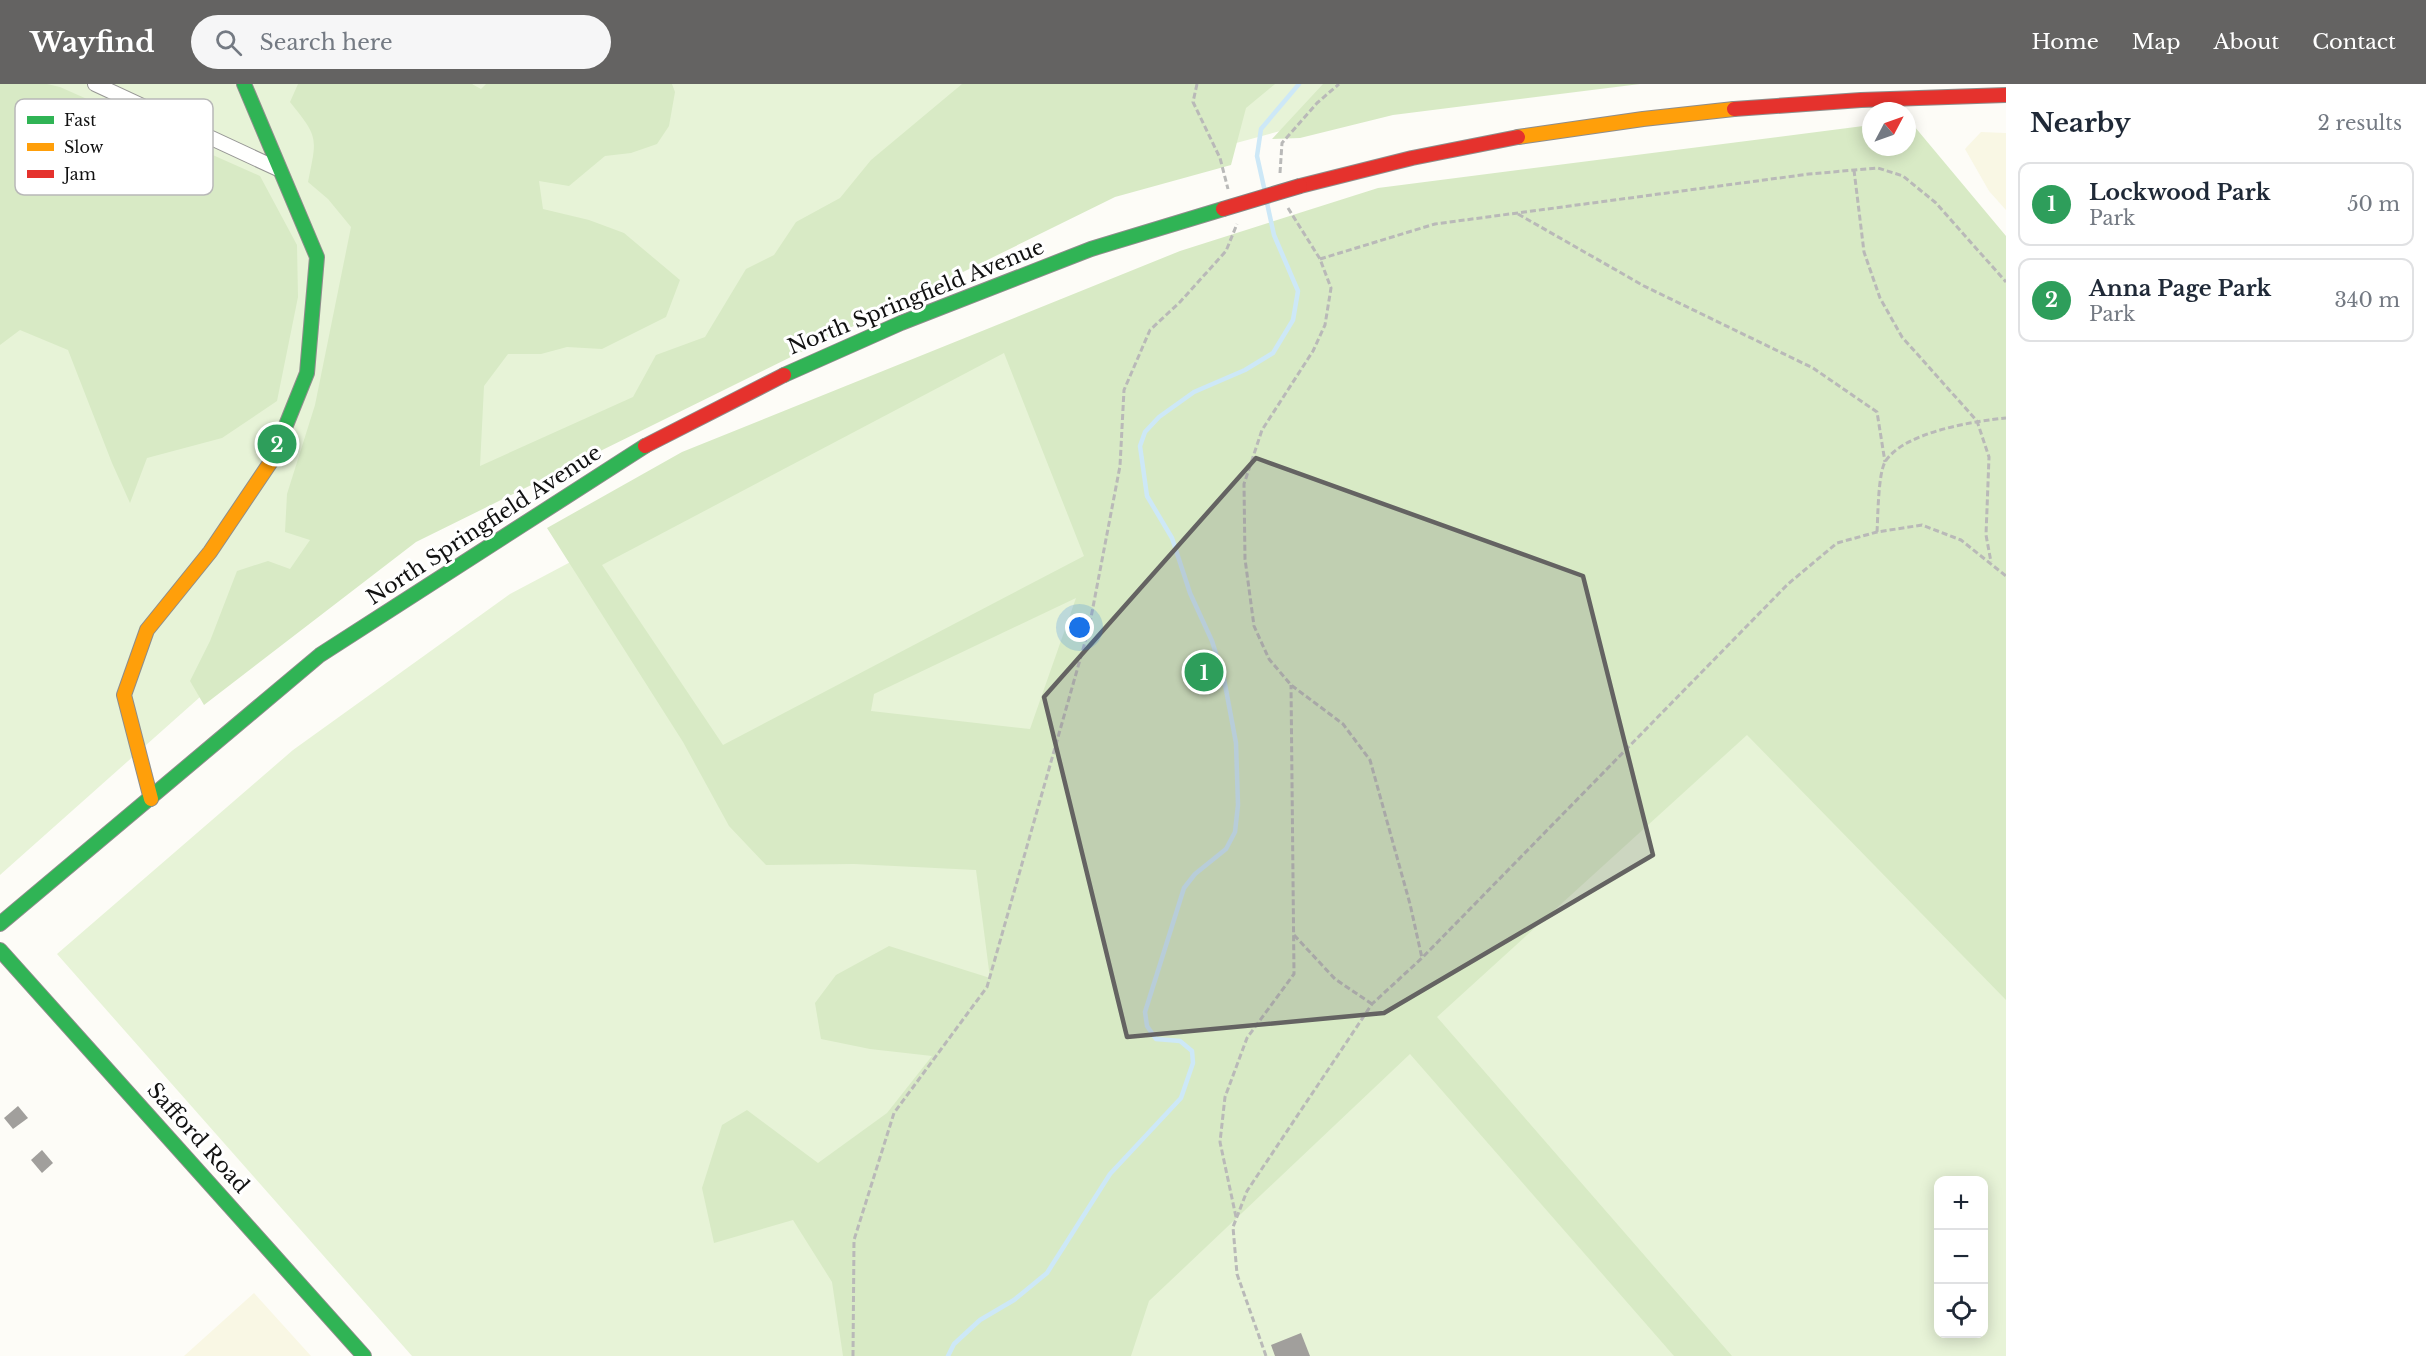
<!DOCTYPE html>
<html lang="en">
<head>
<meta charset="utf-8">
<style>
  :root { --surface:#fff; --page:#f6f6f7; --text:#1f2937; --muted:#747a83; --line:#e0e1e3; --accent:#646362 }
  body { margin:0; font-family:"Libre Baskerville",serif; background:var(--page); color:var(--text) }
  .controls { position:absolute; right:18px; bottom:18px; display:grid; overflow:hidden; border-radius:12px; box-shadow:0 3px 15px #0003 }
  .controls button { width:54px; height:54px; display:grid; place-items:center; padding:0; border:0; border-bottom:2px solid var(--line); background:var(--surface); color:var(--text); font:30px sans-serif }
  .compass { position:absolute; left:1862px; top:18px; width:54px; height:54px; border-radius:50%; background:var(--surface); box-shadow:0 3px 15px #0003; rotate:49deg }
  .you { position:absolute; left:1080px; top:544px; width:21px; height:21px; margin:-15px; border:4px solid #fff; border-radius:50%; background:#1a73e8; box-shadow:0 0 0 9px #1a73e833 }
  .badge { display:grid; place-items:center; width:39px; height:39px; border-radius:50%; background:var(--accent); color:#fff; font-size:20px; font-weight:700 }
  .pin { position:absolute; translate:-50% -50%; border:3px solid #fff; box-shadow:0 2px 6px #0006 }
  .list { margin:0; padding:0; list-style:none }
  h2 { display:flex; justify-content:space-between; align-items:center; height:78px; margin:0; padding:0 24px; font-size:26px }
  h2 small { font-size:20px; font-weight:400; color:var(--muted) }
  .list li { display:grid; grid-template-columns:39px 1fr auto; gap:18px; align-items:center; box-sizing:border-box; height:84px; margin:0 12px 12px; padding:0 12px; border:2px solid var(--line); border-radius:12px }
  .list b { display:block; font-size:22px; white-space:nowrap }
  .list p { margin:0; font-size:20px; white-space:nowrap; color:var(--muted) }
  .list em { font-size:20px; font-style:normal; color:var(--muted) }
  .icon { flex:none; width:33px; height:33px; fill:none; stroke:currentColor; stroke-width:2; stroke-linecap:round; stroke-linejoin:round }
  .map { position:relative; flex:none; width:2006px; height:1272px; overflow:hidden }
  header { display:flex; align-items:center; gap:36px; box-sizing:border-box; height:84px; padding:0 30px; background:var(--accent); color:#fff }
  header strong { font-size:28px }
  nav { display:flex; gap:33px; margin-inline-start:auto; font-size:21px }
  .search { width:420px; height:54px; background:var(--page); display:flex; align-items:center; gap:15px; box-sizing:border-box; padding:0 21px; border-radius:33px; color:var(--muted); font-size:22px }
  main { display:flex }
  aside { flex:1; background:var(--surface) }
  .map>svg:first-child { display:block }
  .farmland { fill:#f9f7e4 }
  .green { fill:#e7f3d7; fill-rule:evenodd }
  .forest { fill:#d8eac5; fill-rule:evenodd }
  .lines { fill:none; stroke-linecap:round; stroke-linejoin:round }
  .stream { stroke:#cde8f7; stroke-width:4.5 }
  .building { fill:#a19f9c }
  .street-casing { stroke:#979795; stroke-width:16 }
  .fast-casing { stroke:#8e8d8b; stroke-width:16 }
  .slow-casing { stroke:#8e8d8b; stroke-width:16 }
  .jam-casing { stroke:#8e8d8b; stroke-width:16 }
  .path { stroke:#b9b9b8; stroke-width:3; stroke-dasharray:6 3; stroke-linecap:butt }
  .street { stroke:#fffffe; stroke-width:14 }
  .fast { stroke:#30b455; stroke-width:14 }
  .slow { stroke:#ff9f0a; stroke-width:14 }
  .jam { stroke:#e5322d; stroke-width:14 }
  .jam-bridge-casing { stroke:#858482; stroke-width:16; stroke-linecap:butt }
  .jam-bridge { stroke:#e5322d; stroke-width:14 }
  .marked { fill:#646362; fill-opacity:0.2; stroke:#646362; stroke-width:4.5; stroke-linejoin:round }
  .labels { text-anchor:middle; stroke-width:6; stroke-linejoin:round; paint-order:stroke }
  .street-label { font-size:21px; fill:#111; stroke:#fff }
  .key { fill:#fff; stroke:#b8b8b8; stroke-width:1.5 }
  .key-label { font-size:16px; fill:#111 }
</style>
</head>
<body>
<header>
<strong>Wayfind</strong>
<div class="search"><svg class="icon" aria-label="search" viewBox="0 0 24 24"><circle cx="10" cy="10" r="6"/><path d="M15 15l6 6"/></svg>Search here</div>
<nav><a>Home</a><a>Map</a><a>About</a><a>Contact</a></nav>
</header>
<main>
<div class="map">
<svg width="2006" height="1272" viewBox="0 0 2006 1272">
  <rect width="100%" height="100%" fill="#fdfcf7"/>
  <g class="farmland">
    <path d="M1981,48L2006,49V126L1989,107L1965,65Z"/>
    <path d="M254,1209L311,1272H184Z"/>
  </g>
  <g class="green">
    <path d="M0,0H1505L1398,15L1185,73L626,322L291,532L0,791Z"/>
    <path d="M1871,63H1907L2006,163V1272H412L57,870L293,666L510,510L969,267ZM1938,1096H1984V1250H1938Z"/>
  </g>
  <g class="forest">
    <path d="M0,0H47L60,3L260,92L297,161L298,213L277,317L222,354L147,374L130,419L112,379L68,266L20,246L0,261Z"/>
    <path d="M298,0H472L481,5L486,0H672L675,8L669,42L657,60L631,69L605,72L569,102L539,97L543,125L589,136L624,149L680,196L666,233L602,265L567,263L541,270H508L484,302L480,382L633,313L656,271L705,253L746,185L774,171L796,138L840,114L871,76L962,0H1275L1246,24L1231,81L1115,113L416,458L204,621L190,597L210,557L237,487L268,477L290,485L310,456L285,448L287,410L315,321L351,143L328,115L308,98C317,53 319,54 290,18Z"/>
    <path d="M1323,0H1640L1393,31L1300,54L1272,55Z"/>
    <path d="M1909,36L2006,152V916L1747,651L1437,933L1732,1272H1674L1410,970L1149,1217L1131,1272H843L832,1198L793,1136L714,1159L702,1104L722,1041L747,1026L818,1079L887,1029L932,972L870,965L821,955L815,919L836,891L889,862L990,894L976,786L854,780L766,781L729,742L683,658L547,444L682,368L1180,167L1378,104L1871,41V63H1907V37ZM1004,269L1084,472L723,661L602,481ZM1076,514L1030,645L871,627L874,610Z"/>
  </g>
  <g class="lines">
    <g class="stream">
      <path d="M1265,108L1257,72L1261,45L1299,0"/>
      <path d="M948,1272L954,1260L980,1236L1014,1216L1047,1189L1110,1090L1181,1014L1193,979L1192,967L1180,957L1156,955L1147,942L1145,928L1184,804L1195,790L1226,765L1235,748L1238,721L1236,659L1224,595L1212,557L1190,509L1172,454L1147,412L1140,362L1145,348L1159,333L1194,308L1245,286L1273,269L1293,236L1298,207L1274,151L1267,119"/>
    </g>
  </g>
  <g class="building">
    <path d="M18,1022L28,1034L13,1045L4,1034Z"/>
    <path d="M42,1066L53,1079L42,1089L31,1076Z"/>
    <path d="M1301,1249L1310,1272H1275L1271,1261Z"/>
  </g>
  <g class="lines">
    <g class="street-casing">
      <path id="street" d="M95,0L278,85"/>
    </g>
    <g class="fast-casing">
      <g id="fast">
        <path d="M244,0L317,173L307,289L272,376"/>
        <path d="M784,291L901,239L1091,165L1223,125"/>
        <path d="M0,840L320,571L645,362"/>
        <path d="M0,866L364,1272"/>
      </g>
    </g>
    <g class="slow-casing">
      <g id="slow">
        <path d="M1518,53L1643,35L1734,25"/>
        <path d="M151,715L124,611L147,546L210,468L272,376"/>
      </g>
    </g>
    <g class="jam-casing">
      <g id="jam">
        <path d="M1734,25L1861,16L2006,11"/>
        <path d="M1300,102L1412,74L1518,53"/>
        <path d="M645,362L784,291"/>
      </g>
    </g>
    <g class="path">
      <path d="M1197,0L1193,18L1220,74L1228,105"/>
      <path d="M1854,86L1864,168L1880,214L1902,253L1977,337L1989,373L1986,451L1991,478"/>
      <path d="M1280,89L1282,59L1317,19L1339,0"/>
      <path d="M1288,124L1320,175L1331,204L1325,241L1313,267L1262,346L1244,400L1245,475L1254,542L1269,575L1291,601L1343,640L1370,676L1410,820L1422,874"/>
      <path d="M1518,130L1644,202L1813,284L1877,328L1885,378"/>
      <path d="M1320,175L1435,140L1809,90L1878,84L1903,92L1936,119L2006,198"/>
      <path d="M1877,448C1878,432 1878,391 1885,378C1903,348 1975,337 2006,334"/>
      <path d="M1294,851L1335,895L1372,920"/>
      <path d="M1236,1133L1220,1058L1225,1013L1247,954L1294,890L1291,601"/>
      <path d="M853,1272L854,1156L894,1029L987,903L1089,544L1120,382L1124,306L1150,246L1180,218L1226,167L1237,140"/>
      <path d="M1266,1272L1237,1190L1233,1143L1247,1107L1372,920L1422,874L1788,500L1837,459L1877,448L1922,441L1961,456L2006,492"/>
    </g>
    <use href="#street" class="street"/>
    <use href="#fast" class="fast"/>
    <use href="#slow" class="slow"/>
    <use href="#jam" class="jam"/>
    <g class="jam-bridge-casing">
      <path id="jam-bridge" d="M1223,125L1300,102"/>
    </g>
    <use href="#jam-bridge" class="jam-bridge"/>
  </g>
  <path class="marked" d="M1256,374L1583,492L1653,771L1384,929L1127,953L1044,613Z"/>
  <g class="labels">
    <g class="street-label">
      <text transform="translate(916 213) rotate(-22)" y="7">North Springfield Avenue</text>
      <text transform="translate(484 441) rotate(-33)" y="7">North Springfield Avenue</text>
      <text transform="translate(198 1054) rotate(48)" y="7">Safford Road</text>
    </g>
  </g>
  <rect x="15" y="15" width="198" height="96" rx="9" class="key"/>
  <rect x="27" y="32" width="27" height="8" fill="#30b455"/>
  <rect x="27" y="59" width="27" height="8" fill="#ff9f0a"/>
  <rect x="27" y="86" width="27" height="8" fill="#e5322d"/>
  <g class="key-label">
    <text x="64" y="42">Fast</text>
    <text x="64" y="69">Slow</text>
    <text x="64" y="96">Jam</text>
  </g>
</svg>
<div class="controls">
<button>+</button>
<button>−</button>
<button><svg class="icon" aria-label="locate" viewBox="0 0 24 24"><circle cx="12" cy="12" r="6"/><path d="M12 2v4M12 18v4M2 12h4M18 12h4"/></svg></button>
</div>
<svg class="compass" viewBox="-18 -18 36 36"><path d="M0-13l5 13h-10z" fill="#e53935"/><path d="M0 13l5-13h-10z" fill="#747a83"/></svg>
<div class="you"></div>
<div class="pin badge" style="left:1204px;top:588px;background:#2e9e5b">1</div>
<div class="pin badge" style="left:277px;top:360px;background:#2e9e5b">2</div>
</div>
<aside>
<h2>Nearby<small>2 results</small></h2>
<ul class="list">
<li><span class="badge" style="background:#2e9e5b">1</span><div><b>Lockwood Park</b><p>Park</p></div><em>50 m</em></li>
<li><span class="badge" style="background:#2e9e5b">2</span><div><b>Anna Page Park</b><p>Park</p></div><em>340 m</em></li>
</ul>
</aside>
</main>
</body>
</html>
